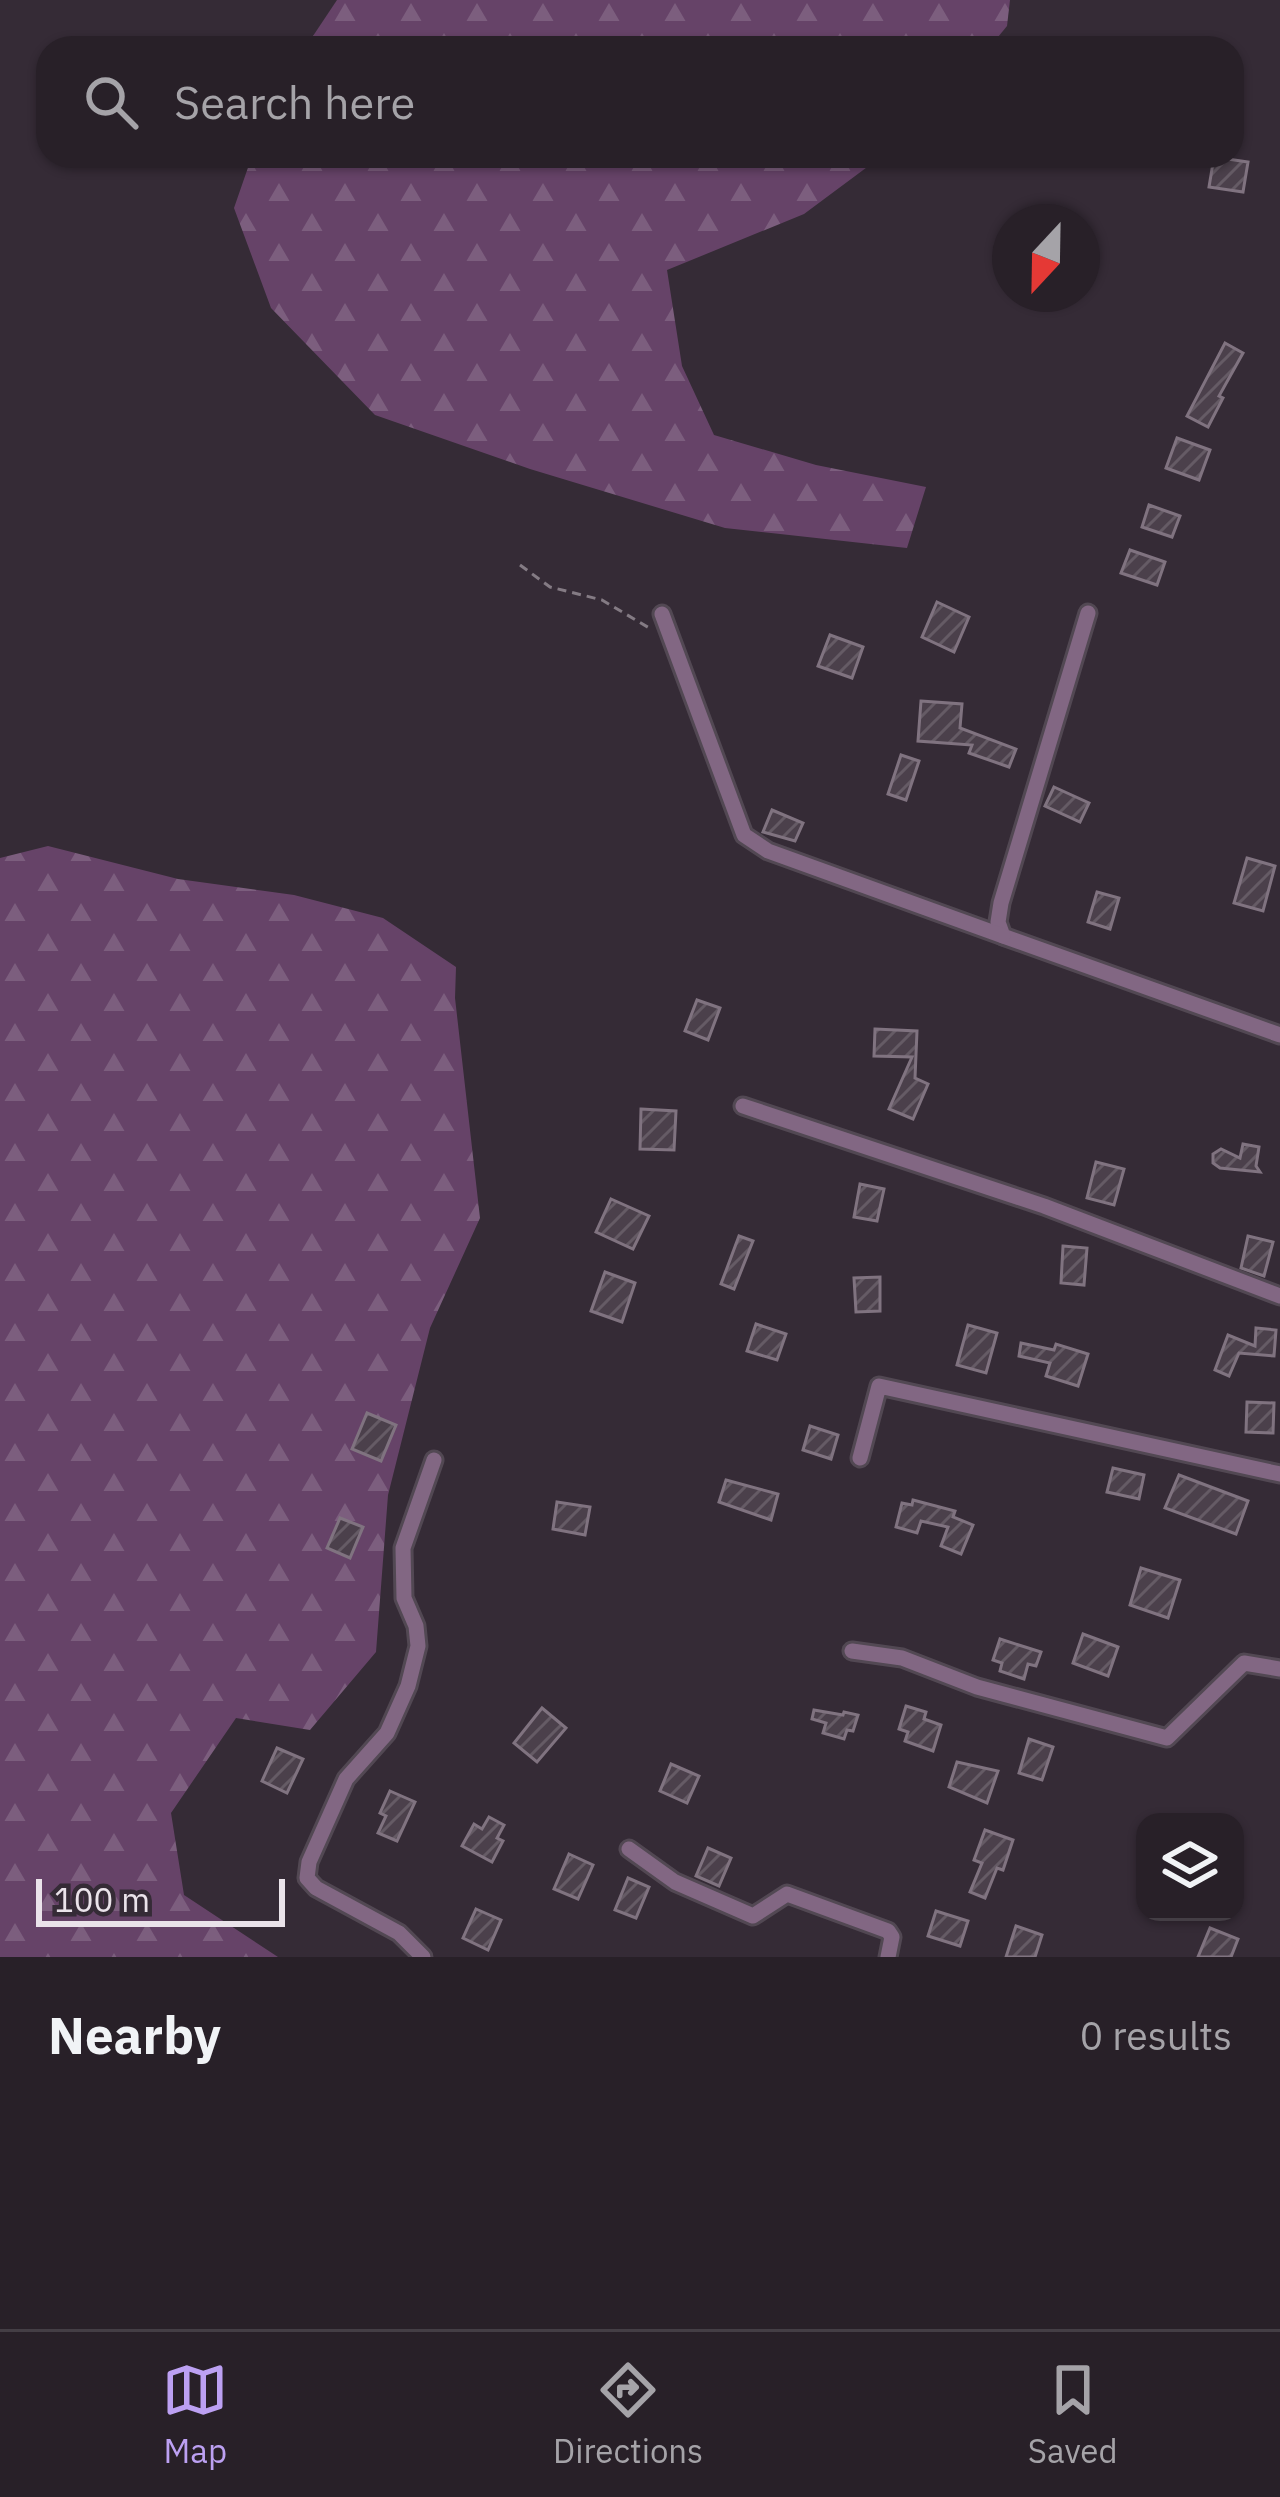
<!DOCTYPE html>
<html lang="en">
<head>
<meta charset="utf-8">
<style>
  :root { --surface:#282028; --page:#302830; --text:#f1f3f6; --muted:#a5a3a8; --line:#443e45; --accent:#bca0f2 }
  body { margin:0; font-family:"IBM Plex Sans",sans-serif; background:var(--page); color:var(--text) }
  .controls { position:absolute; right:36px; bottom:36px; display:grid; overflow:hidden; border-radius:24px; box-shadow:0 3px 9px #0004 }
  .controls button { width:108px; height:108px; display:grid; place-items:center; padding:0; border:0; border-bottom:3px solid var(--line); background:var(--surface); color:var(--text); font:60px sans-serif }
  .compass { position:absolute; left:992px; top:204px; width:108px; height:108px; border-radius:50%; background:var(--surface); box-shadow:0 3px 9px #0004; rotate:202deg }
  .scale { position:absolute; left:36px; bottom:30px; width:249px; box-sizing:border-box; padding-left:12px; border:6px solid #eae3ea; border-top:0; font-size:33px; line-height:42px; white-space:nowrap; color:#eae3ea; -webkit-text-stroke:9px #352b36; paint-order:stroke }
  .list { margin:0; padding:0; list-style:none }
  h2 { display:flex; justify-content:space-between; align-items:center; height:156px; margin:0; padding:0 48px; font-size:51px }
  h2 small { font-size:39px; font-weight:400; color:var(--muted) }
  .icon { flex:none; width:66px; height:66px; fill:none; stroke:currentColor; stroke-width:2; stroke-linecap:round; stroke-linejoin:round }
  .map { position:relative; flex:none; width:1280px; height:1957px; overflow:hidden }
  .search { position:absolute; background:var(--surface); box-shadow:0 3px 9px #0004; left:36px; right:36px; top:36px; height:132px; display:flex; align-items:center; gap:30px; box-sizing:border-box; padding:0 42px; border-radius:36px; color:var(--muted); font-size:45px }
  .sheet { height:372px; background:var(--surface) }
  nav { display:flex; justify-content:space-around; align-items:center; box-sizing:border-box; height:168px; border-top:3px solid var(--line); background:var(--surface); font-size:33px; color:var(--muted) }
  nav a { display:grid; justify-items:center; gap:6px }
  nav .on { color:var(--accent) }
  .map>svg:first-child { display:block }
  .forest { fill:url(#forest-firs) }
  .building { fill:url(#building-hatch); stroke:#807380; stroke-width:3 }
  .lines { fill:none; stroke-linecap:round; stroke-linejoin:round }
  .minor-casing { stroke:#524853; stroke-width:21 }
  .path { stroke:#847b84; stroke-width:3; stroke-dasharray:9 6; stroke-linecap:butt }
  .minor { stroke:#826783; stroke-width:15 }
</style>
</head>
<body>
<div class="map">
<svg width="1280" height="1957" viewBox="0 0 1280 1957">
  <defs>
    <pattern id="forest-firs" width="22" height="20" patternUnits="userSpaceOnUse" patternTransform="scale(3)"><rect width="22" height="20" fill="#664368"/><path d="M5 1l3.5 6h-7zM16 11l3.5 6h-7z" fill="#7c5e7e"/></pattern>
    <pattern id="building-hatch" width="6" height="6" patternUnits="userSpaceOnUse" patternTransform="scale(3)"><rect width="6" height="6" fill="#4b404b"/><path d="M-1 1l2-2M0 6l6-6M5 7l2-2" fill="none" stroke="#655b65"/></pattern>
  </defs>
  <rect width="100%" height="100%" fill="#352b36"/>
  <g class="forest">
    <path d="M337,0H1010L1007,26L989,48H305Z"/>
    <path d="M252,156H882L804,214L667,270L682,366L714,435L816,465L926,487L907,548L725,528L530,469L375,415L271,308L234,208Z"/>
    <path d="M48,846L178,879L294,895L383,918L456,967L455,998L480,1218L430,1328L388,1495L376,1652L310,1730L236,1718L171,1813L184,1895L278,1957H0V858Z"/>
  </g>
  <g class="building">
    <path d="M1214,157L1248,162L1243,192L1209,187Z"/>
    <path d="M1225,343L1243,353L1219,396L1223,398L1208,427L1187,416Z"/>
    <path d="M1177,438L1210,450L1199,480L1166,468Z"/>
    <path d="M1149,505L1180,516L1172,537L1142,527Z"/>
    <path d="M1130,550L1165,562L1157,585L1121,573Z"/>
    <path d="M937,602L969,617L954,652L922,637Z"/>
    <path d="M830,635L863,647L852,678L818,666Z"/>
    <path d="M921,701L962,704L960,728L1016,749L1009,767L969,753L972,745L918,741Z"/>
    <path d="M901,755L919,761L906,800L888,794Z"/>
    <path d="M1054,787L1089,803L1080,822L1045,806Z"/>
    <path d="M772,810L803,823L795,841L763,832Z"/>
    <path d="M1247,858L1275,866L1263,911L1234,903Z"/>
    <path d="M1097,892L1119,898L1110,929L1088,922Z"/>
    <path d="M697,1000L720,1008L708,1040L685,1031Z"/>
    <path d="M875,1029L917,1031L915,1078L928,1084L913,1119L889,1109L912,1057L874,1056Z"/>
    <path d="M641,1109L676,1111L674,1150L640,1149Z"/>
    <path d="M1243,1144L1259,1147L1256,1166L1260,1172L1220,1168L1213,1163V1154L1221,1149L1240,1158Z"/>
    <path d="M1096,1162L1124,1169L1114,1205L1087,1198Z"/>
    <path d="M860,1184L884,1189L877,1221L854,1217Z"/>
    <path d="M611,1199L649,1216L633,1249L596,1232Z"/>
    <path d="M739,1236L753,1241L734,1289L721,1284Z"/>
    <path d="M1248,1236L1273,1242L1264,1276L1241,1268Z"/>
    <path d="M1063,1246L1087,1248L1084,1285L1061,1283Z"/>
    <path d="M605,1272L635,1283L622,1322L591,1311Z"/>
    <path d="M880,1277V1311L856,1312L854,1278Z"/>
    <path d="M756,1324L786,1334L777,1360L747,1351Z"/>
    <path d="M968,1325L997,1333L986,1373L957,1365Z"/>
    <path d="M1256,1328L1276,1330L1274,1356L1239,1353L1229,1376L1215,1370L1228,1335L1255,1346Z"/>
    <path d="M1021,1343L1054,1350L1056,1344L1088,1354L1078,1386L1046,1376L1050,1363L1019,1356Z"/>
    <path d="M1247,1402L1274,1403L1273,1433L1246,1432Z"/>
    <path d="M367,1413L396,1425L381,1461L352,1449Z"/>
    <path d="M810,1426L838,1435L831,1459L803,1450Z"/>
    <path d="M1113,1468L1144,1475L1139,1499L1107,1492Z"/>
    <path d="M1179,1475L1248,1501L1236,1534L1165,1508Z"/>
    <path d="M726,1480L778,1494L771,1520L719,1502Z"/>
    <path d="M913,1500L955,1511L953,1517L973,1525L961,1554L941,1546L948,1527L921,1521L917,1533L896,1527L902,1503L912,1505Z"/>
    <path d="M557,1502L590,1507L585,1535L553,1529Z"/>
    <path d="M340,1518L363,1527L350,1558L327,1548Z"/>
    <path d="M1141,1568L1180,1580L1168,1618L1130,1605Z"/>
    <path d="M1083,1634L1118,1647L1108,1676L1073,1663Z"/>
    <path d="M1000,1639L1041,1652L1036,1666L1028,1664L1024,1679L1000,1671L1002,1663L993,1660Z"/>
    <path d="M906,1706L926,1712L924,1719L941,1725L933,1751L905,1741L908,1732L899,1729Z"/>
    <path d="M542,1708L566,1728L537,1762L514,1743Z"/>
    <path d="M814,1710L843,1715L844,1712L858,1715L853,1731L847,1730L844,1739L823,1733L826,1723L812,1719Z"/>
    <path d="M1029,1739L1053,1747L1042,1780L1019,1773Z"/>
    <path d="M277,1748L303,1759L287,1793L262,1781Z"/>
    <path d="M957,1762L998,1771L987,1803L949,1787Z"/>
    <path d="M671,1764L699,1776L687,1803L660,1791Z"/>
    <path d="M390,1791L415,1802L397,1841L378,1833L386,1816L380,1813Z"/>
    <path d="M489,1817L504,1825L497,1838L503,1841L492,1862L462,1846L474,1824L482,1829Z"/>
    <path d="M985,1830L1013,1840L1003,1870L997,1868L985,1898L970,1892L982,1863L974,1860Z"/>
    <path d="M708,1848L731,1858L719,1886L696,1876Z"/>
    <path d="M569,1854L593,1865L578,1899L554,1889Z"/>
    <path d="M628,1878L649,1887L636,1918L615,1910Z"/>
    <path d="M476,1909L501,1920L488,1950L463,1938Z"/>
    <path d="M936,1911L968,1921L960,1946L928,1936Z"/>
    <path d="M1016,1926L1042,1935L1035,1957H1006Z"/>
    <path d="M1210,1928L1238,1939L1231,1957H1198Z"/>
  </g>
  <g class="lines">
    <g class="minor-casing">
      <g id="minor">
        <path d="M1088,613L1001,903L998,922L1003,936L1280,1035"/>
        <path d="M662,614L744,835L768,851L1003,936"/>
        <path d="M743,1106L1044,1206L1280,1296"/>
        <path d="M860,1458L879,1386L1280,1474"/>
        <path d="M852,1651L902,1658L977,1687L1167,1738L1244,1663L1280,1669"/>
        <path d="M629,1849L675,1882L753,1916L787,1894L888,1931L892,1937L888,1957"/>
        <path d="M423,1957L399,1933L316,1888L307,1878L309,1862L346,1779L387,1733L408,1686L418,1646L416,1626L404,1598L403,1548L434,1460"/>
      </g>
    </g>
    <path class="path" d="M520,565L550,587L602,600L651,629"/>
    <use href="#minor" class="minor"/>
  </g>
</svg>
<div class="controls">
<button><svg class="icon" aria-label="layers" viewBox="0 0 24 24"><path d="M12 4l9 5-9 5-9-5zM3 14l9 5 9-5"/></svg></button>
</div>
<svg class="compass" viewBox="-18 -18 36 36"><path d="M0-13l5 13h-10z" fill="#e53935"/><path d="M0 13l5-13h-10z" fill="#a5a3a8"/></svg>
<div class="scale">100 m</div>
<div class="search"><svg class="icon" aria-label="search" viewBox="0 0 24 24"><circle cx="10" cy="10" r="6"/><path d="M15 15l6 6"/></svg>Search here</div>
</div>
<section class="sheet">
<h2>Nearby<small>0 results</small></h2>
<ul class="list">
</ul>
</section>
<nav>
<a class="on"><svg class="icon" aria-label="map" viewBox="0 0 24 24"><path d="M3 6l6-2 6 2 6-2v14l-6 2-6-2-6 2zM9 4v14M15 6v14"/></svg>Map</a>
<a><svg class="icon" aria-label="directions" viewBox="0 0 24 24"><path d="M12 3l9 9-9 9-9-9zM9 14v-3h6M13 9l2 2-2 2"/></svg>Directions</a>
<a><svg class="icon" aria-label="saved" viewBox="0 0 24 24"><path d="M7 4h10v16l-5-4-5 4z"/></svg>Saved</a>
</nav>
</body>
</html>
